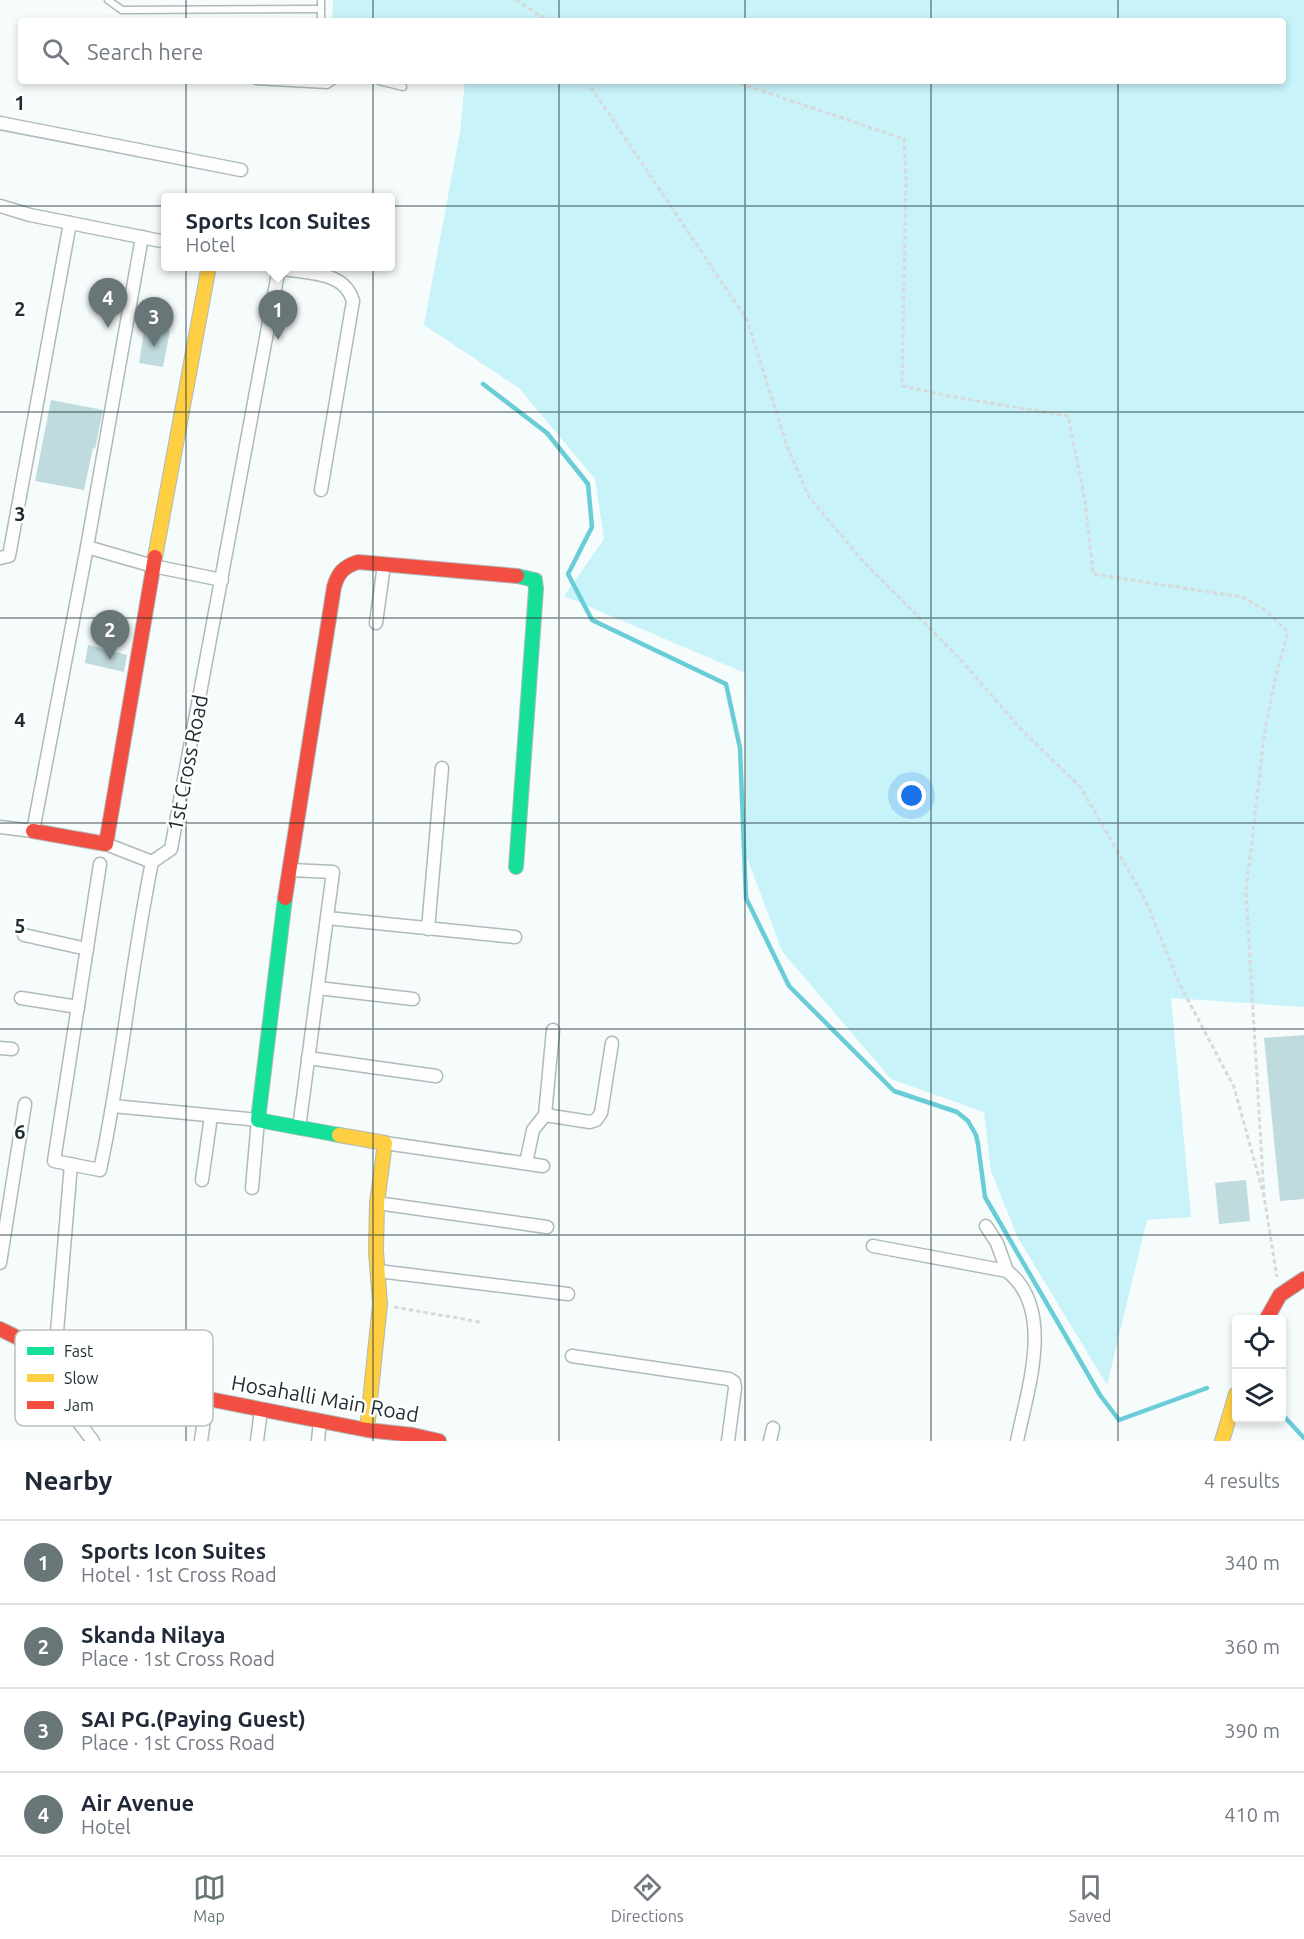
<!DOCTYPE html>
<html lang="en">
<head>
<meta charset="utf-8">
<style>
  :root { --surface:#fff; --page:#f2f2f3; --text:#1f2937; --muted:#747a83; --line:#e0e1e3; --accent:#687677 }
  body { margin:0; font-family:Ubuntu,sans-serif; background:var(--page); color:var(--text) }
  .controls { position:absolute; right:18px; bottom:18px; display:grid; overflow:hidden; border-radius:6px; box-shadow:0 3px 9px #0003 }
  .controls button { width:54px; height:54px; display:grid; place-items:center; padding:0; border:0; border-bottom:2px solid var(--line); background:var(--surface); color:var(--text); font:30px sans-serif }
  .you { position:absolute; left:912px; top:796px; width:21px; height:21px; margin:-15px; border:4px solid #fff; border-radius:50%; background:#1a73e8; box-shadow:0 0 0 9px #1a73e833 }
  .badge { display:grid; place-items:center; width:39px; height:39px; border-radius:50%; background:var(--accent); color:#fff; font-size:20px; font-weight:700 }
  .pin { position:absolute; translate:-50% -50px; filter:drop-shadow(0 2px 3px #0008) }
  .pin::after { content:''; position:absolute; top:32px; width:21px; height:18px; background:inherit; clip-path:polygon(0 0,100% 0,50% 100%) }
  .popup { position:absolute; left:161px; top:193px; width:234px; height:78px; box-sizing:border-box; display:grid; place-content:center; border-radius:6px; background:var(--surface); filter:drop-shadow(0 2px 4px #0005); font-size:20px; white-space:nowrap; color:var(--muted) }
  .popup b { font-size:22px; color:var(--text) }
  .popup::after { content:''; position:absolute; left:50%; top:100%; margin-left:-12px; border:12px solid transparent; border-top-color:var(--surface) }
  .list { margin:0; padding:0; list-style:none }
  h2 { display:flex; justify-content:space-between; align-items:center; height:78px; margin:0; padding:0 24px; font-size:26px }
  h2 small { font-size:20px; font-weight:400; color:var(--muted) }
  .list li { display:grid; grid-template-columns:39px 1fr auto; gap:18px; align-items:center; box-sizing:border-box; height:84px; padding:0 24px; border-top:2px solid var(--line) }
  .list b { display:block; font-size:22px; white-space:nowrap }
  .list p { margin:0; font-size:20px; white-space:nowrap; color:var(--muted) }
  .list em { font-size:20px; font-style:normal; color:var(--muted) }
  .icon { flex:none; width:33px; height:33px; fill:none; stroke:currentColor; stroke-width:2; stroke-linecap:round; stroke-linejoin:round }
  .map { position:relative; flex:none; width:1304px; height:1441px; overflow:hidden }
  .search { position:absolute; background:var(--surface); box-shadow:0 3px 9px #0003; left:18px; right:18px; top:18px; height:66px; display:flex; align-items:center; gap:15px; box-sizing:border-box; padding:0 21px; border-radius:6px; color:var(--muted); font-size:22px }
  .sheet { height:414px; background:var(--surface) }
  nav { display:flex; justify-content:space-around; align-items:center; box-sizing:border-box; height:84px; border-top:2px solid var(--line); background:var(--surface); font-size:16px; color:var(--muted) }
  nav a { display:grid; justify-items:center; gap:3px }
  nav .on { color:var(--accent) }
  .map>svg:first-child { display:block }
  .green { fill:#c8f3f9 }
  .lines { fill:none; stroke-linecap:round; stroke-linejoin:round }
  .stream { stroke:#69cdd7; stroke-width:4.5 }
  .building { fill:#c0dbde }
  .lane-casing { stroke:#aebabb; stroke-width:9 }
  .street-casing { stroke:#aebabb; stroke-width:15 }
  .fast-casing { stroke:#aebabb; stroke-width:16 }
  .slow-casing { stroke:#aebabb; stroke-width:16 }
  .jam-casing { stroke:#aebabb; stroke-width:16 }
  .path { stroke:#d7dada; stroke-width:3; stroke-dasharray:4.5 3; stroke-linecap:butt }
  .lane { stroke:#fefefe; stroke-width:6 }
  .street { stroke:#fefefe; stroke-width:12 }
  .fast { stroke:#16e098; stroke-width:14 }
  .slow { stroke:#ffcf43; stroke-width:14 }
  .jam { stroke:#f24e42; stroke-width:14 }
  .grid { fill:none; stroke:#1c2e30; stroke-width:1.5; stroke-opacity:0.55 }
  .labels { text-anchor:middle; stroke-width:5; stroke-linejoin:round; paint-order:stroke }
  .street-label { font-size:21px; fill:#1c2e30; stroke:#fff }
  .key { fill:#fff; stroke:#bbc0c1; stroke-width:1.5 }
  .key-label { font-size:16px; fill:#1c2e30 }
  .grid-label { font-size:20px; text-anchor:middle; font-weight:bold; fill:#1c2e30; stroke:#fff; stroke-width:5; stroke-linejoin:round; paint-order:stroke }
</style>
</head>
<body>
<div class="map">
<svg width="1304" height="1441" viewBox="0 0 1304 1441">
  <rect width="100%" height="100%" fill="#f6fbfb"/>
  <path class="green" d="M333,0H1304V1007L1171,998L1191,1217L1147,1220L1107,1385L1018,1238L991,1171L984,1112L891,1079L782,951L746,855L745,673L564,596L604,539L595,479L519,388L424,325L460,132L465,81H1283V21H332Z"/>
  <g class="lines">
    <g class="stream">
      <path d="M483,384L547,433L588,484L592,527L568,574L592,620L726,684L740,748L746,898L789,986L894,1091L957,1112L968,1121L976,1135L978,1144L985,1197L1100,1395L1119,1420L1207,1388"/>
      <path d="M1282,1414L1304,1438"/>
    </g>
  </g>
  <g class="building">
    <path d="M145,326L170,330L163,367L139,363Z"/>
    <path d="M51,400L103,410L95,449L93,448L84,490L35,481Z"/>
    <path d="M88,645L127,655L124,672L85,663Z"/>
    <path d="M1304,1035V1199L1280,1201L1264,1038Z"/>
    <path d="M1246,1180L1250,1221L1219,1224L1215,1183Z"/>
  </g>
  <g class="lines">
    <g class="lane-casing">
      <g id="lane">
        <path d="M108,0L122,10L321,9"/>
        <path d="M321,0V21"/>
        <path d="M256,81L327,85L333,81"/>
        <path d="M379,81L403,87"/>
      </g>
    </g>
    <g class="street-casing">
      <g id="street">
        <path d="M0,123L241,170"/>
        <path d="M0,206L30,215L166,242"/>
        <path d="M273,267C300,274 344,268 353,301L321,490"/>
        <path d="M87,547L153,566L222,580"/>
        <path d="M0,558L9,556L70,223"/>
        <path d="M376,623L384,565"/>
        <path d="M0,827L33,831L87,547L142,237"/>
        <path d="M106,844L152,862"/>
        <path d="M100,864L54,1161L100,1170C122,1068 131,964 152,862L171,849L279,268"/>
        <path d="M290,870L333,872L299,1128"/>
        <path d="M327,918L515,937"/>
        <path d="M428,929L442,768"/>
        <path d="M24,935L87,949"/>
        <path d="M318,988L413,999"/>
        <path d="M21,998L78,1007"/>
        <path d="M0,1048L12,1049"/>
        <path d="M308,1058L436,1076"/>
        <path d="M113,1106L258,1120L252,1188"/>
        <path d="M545,1115L590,1122L596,1120L601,1113L612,1043"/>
        <path d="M385,1143L543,1166"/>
        <path d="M526,1163L533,1130L545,1115L553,1030"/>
        <path d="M202,1180L211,1116"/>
        <path d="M377,1203L547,1227"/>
        <path d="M986,1226L997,1243L1007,1271"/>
        <path d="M873,1246L1007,1271C1056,1309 1027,1391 1017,1441"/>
        <path d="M0,1263L25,1104"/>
        <path d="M378,1271L568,1294"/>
        <path d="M55,1356L71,1164"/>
        <path d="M572,1356L729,1379L734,1382L735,1388L728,1441"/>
        <path d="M81,1369L73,1392V1415L93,1441"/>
        <path d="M201,1441L207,1399"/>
        <path d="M257,1441L261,1410"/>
        <path d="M318,1441L320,1421"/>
        <path d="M770,1441L773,1428"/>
      </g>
    </g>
    <g class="fast-casing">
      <g id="fast">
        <path d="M516,867L536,589L535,580L517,576"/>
        <path d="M285,898L258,1120L339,1135"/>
      </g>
    </g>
    <g class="slow-casing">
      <g id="slow">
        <path d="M155,557L209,266"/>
        <path d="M339,1135L385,1143L377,1203L376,1251L380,1304L367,1430"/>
        <path d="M1222,1441L1236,1394"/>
      </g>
    </g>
    <g class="jam-casing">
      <g id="jam">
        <path d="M33,831L106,844L155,557"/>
        <path d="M285,898L334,587C338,573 343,567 358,562L517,576"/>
        <path d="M1266,1320L1280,1295L1304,1279"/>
        <path d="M0,1329L81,1369L173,1392L367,1430L413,1435L439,1441"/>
      </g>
    </g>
    <g class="path">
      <path d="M516,0L539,15L543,21"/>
      <path d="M540,16L556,21"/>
      <path d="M587,81L747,320L787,446L809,497L862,560L960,659L1019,727L1081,788L1145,899L1179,983L1234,1087L1264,1196L1277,1277"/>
      <path d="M733,81L904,139L906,177L902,386L949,396L1068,416L1085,500L1093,574L1242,597L1265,610L1288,632L1276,675L1265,729L1246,891L1264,1196"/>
      <path d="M394,1307L480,1322"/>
    </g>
    <use href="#lane" class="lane"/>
    <use href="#street" class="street"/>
    <use href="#fast" class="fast"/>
    <use href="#slow" class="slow"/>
    <use href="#jam" class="jam"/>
  </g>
  <path class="grid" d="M186,0V21M373,0V21M559,0V21M745,0V21M931,0V21M1118,0V21M186,81V1441M373,81V1441M559,81V1441M745,81V1441M931,81V1441M1118,81V1441M0,206H1304M0,412H1304M0,618H1304M0,823H1304M0,1029H1304M0,1235H1304"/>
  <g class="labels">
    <g class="street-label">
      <text transform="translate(188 763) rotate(-79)" y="7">1st Cross Road</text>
      <text transform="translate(325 1399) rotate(10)" y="7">Hosahalli Main Road</text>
    </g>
  </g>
  <rect x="15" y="1330" width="198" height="96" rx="9" class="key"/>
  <rect x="27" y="1347" width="27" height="8" fill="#16e098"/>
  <rect x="27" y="1374" width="27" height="8" fill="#ffcf43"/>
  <rect x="27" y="1401" width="27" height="8" fill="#f24e42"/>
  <g class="key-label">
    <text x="64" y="1357">Fast</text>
    <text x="64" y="1384">Slow</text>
    <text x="64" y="1411">Jam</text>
  </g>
  <g class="grid-label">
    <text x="20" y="110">1</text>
    <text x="20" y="316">2</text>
    <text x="20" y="521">3</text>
    <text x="20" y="727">4</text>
    <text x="20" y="933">5</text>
    <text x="20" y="1139">6</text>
  </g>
</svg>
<div class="controls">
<button><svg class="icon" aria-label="locate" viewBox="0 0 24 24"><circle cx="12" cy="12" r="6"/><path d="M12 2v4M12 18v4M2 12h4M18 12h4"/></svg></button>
<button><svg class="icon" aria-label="layers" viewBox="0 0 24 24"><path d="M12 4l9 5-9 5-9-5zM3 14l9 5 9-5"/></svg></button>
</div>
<div class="you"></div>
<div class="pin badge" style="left:278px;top:340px">1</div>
<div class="popup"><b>Sports Icon Suites</b>Hotel</div>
<div class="pin badge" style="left:110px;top:660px">2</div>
<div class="pin badge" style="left:154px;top:347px">3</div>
<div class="pin badge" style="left:108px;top:328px">4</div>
<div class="search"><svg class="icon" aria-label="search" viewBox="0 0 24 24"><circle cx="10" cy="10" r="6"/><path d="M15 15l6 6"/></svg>Search here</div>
</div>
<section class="sheet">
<h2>Nearby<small>4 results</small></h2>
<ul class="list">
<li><span class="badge">1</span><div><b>Sports Icon Suites</b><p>Hotel · 1st Cross Road</p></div><em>340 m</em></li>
<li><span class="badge">2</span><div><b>Skanda Nilaya</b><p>Place · 1st Cross Road</p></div><em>360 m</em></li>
<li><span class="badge">3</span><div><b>SAI PG.(Paying Guest)</b><p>Place · 1st Cross Road</p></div><em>390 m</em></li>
<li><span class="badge">4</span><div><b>Air Avenue</b><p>Hotel</p></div><em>410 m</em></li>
</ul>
</section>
<nav>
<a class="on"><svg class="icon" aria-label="map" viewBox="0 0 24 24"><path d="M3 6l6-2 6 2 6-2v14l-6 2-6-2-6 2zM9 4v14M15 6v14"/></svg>Map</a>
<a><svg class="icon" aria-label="directions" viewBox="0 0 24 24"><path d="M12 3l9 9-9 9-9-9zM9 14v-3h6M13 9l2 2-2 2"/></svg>Directions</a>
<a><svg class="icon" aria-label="saved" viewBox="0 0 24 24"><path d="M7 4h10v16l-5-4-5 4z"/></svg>Saved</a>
</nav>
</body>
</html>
